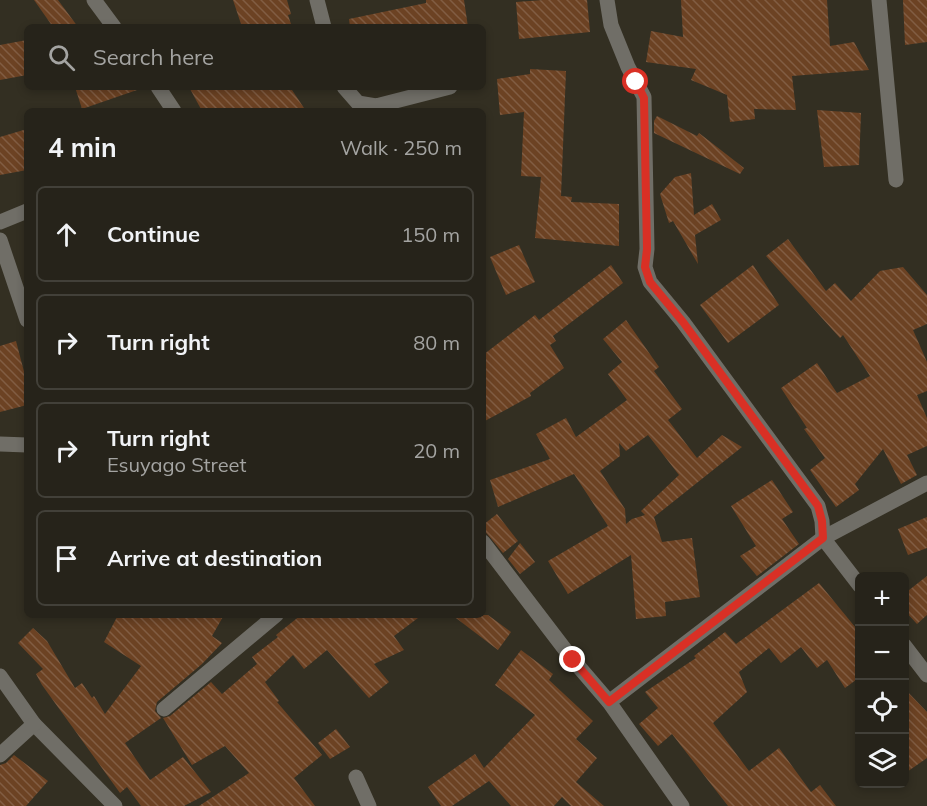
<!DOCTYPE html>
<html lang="en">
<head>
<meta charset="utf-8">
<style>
  :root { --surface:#26231a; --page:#322f27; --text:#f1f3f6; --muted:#a4a4a2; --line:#424039 }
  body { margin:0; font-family:Mulish,sans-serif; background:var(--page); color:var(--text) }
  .controls { position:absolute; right:18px; bottom:18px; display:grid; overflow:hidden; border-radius:9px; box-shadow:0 3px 9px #0003 }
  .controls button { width:54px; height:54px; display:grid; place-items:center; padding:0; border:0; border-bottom:2px solid var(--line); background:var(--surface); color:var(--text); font:30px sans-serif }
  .stop { position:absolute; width:18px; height:18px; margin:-14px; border:4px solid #d93025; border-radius:50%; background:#fff }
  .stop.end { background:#d93025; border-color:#fff; box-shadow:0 2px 6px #0008 }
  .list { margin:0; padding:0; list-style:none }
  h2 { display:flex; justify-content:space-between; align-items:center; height:78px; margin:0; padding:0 24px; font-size:26px }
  h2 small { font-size:20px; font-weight:400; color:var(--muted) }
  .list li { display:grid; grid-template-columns:39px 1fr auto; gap:18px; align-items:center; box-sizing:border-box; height:96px; margin:0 12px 12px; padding:0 12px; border:2px solid var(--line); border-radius:9px }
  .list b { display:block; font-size:22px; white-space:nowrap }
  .list p { margin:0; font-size:20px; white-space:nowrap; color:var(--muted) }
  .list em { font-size:20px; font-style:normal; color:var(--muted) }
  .icon { flex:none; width:33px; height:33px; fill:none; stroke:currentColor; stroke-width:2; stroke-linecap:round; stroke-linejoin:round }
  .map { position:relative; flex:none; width:927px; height:806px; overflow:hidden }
  .search { position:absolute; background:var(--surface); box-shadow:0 3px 9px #0003; left:24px; top:24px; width:462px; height:66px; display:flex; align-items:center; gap:15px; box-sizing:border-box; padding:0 21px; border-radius:9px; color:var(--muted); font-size:22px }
  .panel { position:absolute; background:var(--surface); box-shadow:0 3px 9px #0003; left:24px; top:108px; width:462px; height:510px; border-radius:9px }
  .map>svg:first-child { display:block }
  .building { fill:url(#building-back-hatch); fill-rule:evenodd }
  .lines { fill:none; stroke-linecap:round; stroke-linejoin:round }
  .street { stroke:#706e67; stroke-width:15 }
  .route { stroke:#d93025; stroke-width:8 }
</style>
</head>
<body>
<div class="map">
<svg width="927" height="806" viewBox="0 0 927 806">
  <defs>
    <pattern id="building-back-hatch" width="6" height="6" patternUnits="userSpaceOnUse" patternTransform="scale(1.5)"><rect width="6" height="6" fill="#6c4223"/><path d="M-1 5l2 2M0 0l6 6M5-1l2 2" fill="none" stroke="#815d43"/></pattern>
  </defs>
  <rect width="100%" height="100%" fill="#332f22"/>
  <g class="building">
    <path d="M34,0H58L78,27H53Z"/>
    <path d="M233,0H287L291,14L288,15L292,27H242Z"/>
    <path d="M426,0H464L468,27H350L349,19L426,3Z"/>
    <path d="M543,0H587L590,32L519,39L516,2Z"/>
    <path d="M681,0H827L830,46L854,42L869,70L792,76L796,110L754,109L755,119L730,122L727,95L691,80L696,69L646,62L651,31L683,37Z"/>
    <path d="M903,0H927V42L905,45Z"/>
    <path d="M27,40V75L0,80V45Z"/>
    <path d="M530,69L566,71L561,196L572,197L571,202L619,204V246L535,238L541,177L521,176L524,112L500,115L497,79L530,74Z"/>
    <path d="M75,87H137V90L82,109Z"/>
    <path d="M189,87H290L306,111H202Z"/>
    <path d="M817,110L861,113L859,165L824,167Z"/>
    <path d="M657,116L697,136L699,133L744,168L740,174L654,133V121Z"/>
    <path d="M27,129V170L0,175V137Z"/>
    <path d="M691,173L694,215L712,204L721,220L695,235L698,264L673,221L669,223L660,194L675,177Z"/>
    <path d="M788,239L826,291L835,283L851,301L880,271L903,267L927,295V324L913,330L927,362V391L917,395L927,418V446L907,455L917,475L901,484L883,449L855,484L859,490L836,507L810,470L825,458L804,429L807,428L781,388L817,363L837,393L870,376L843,335L840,338L766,256Z"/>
    <path d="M519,245L535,282L506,295L490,257Z"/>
    <path d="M611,265L623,283L553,336L556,341L550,345L564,368L530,393L531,396L483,422V355L535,315L539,320Z"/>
    <path d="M753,265L779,305L728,343L700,305Z"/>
    <path d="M626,320L659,367L654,371L682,409L668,420L697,458L722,435L742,447L654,517L662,542L692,538L700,597L665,602L666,616L636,619L631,555L568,594L548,561L608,526L574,474L498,507L490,480L550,459L536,434L566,418L576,437L627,400L608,374L622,362L603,339ZM648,435L679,475L641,511L645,515L632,519L626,524L625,509L600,471L620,456L619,443L626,451Z"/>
    <path d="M16,341L27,383V405L0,412V346Z"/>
    <path d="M772,480L793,512L782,519L799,544L757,576L740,556L756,546L731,506Z"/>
    <path d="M497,514L518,541L503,553L483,529V525Z"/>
    <path d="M927,517V548L908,555L898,529Z"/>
    <path d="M520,543L535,562L520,574L508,559Z"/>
    <path d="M927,576V615L917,624L904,610V594Z"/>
    <path d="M819,583L860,633V677L845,688L827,660L817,668L801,647L781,663L769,648L739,672L747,692L713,723L749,771L779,748L811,792L820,785L836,806H728L672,734L658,746L639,724L658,708L645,692L696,658L694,656L725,632L736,644Z"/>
    <path d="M118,615H224L212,636L222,643L202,664L157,702L155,711L161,718L125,743L150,780L183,757L211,792L184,806H141L127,787L120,793L42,685L36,674L43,669L18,643L33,628L47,641L75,688L82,683L92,698L94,696L105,714L141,666L104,642Z"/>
    <path d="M301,615H422L394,636L404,650L374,664L389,682L369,698L327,650L304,669L293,655L265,682L279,701L277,702L322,755L294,778L315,806H199L249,773L225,746L192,765L163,718L170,716L211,682L222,694L257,664L252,657L278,637L276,635Z"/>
    <path d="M452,615H488L511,632L498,650Z"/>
    <path d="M521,650L553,674L549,680L593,721L576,739L597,758L576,782L604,806H571L562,797L554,806H511L489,781L452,806H441L428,787L475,754L484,768L535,715L495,685Z"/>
    <path d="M904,688L927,712V758L904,774Z"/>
    <path d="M336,729L350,747L330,759L318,743Z"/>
    <path d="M14,755L48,781L26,806H0V765L6,763Z"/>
  </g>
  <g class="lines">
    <g class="street">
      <path d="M94,0L114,27"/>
      <path d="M317,0L324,27"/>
      <path d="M607,0L611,25L628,67L644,97L647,249L645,267L650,282L683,322L818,506L822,521L823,538L860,586"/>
      <path d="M879,0L896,180"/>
      <path d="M158,87L174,111"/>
      <path d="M344,87L358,103L376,106L450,87"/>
      <path d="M0,222L27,211"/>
      <path d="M0,240L27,320"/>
      <path d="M0,444L27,445"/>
      <path d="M483,542L573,660L609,702L682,806"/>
      <path d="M904,645L927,675"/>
      <path d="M0,676L34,724L115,806"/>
      <path d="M609,702L823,538L927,483"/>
      <path d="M164,709L276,615"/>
      <path d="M0,755L34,724"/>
      <path d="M356,777L369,806"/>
    </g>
  </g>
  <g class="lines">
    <path class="route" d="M573,660L609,702L823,538L822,521L818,506L683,322L650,282L645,267L647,249L644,98L636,82"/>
  </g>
</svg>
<div class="controls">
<button>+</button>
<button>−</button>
<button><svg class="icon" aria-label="locate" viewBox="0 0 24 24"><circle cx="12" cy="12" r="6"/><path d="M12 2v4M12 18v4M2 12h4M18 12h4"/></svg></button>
<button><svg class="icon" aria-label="layers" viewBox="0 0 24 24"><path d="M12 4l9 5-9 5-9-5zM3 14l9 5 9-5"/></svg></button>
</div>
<div class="stop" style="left:636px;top:82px"></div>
<div class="stop end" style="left:573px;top:660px"></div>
<div class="search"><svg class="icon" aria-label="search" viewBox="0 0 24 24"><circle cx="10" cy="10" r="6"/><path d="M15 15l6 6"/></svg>Search here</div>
<section class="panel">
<h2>4 min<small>Walk · 250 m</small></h2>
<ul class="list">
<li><svg class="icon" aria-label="ahead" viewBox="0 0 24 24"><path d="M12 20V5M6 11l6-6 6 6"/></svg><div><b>Continue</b></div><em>150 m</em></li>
<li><svg class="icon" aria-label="right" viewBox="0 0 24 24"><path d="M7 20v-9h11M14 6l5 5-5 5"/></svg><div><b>Turn right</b></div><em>80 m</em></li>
<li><svg class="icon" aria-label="right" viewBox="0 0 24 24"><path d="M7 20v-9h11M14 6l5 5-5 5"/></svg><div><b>Turn right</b><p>Esuyago Street</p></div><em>20 m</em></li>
<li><svg class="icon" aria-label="arrive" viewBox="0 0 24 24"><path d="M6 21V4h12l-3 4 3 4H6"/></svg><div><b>Arrive at destination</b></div></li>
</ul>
</section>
</div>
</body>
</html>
